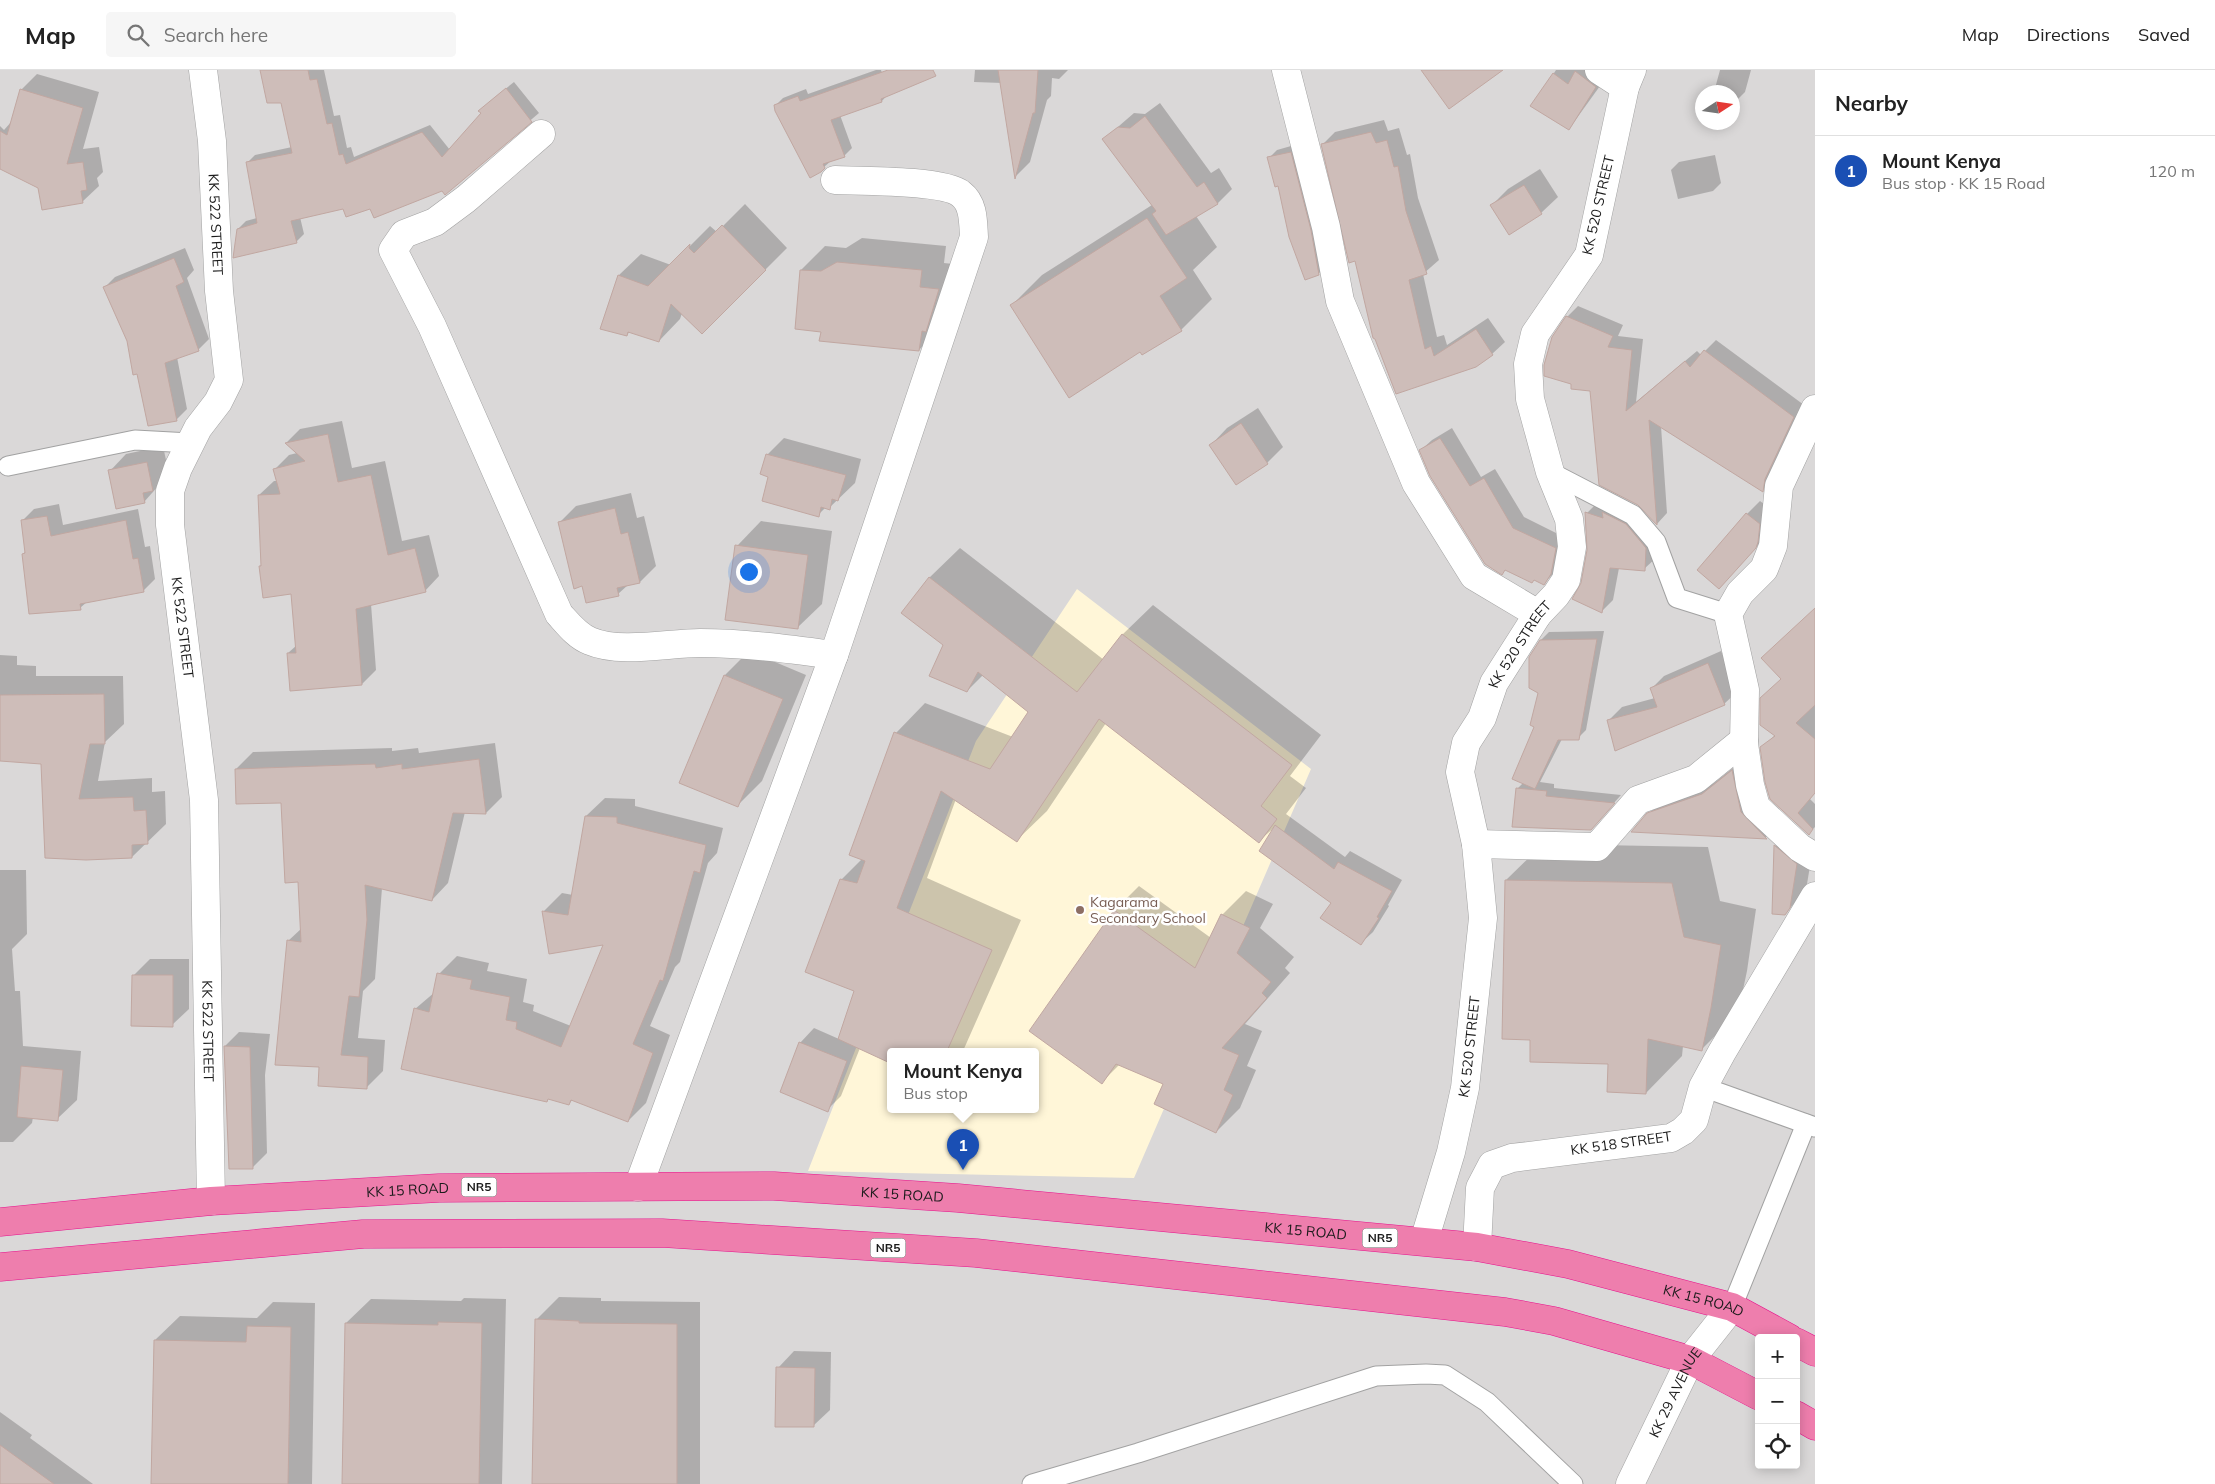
<!DOCTYPE html>
<html lang="en">
<head>
<meta charset="utf-8">
<style>
  :root { --surface:#fff; --page:#f6f6f6; --text:#222; --muted:#767676; --line:#e0e0e0; --accent:#0f766e }
  body { margin:0; font-family:Mulish,sans-serif; background:var(--page); color:var(--text) }
  .controls { position:absolute; right:15px; bottom:15px; display:grid; overflow:hidden; border-radius:5px; box-shadow:0 2px 12px #0003 }
  .controls button { width:45px; height:45px; display:grid; place-items:center; padding:0; border:0; border-bottom:1px solid var(--line); background:var(--surface); color:var(--text); font:25px sans-serif }
  .compass { position:absolute; left:1695px; top:15px; width:45px; height:45px; border-radius:50%; background:var(--surface); box-shadow:0 2px 12px #0003; rotate:78deg }
  .you { position:absolute; left:748px; top:501px; width:18px; height:18px; margin:-12px; border:4px solid #fff; border-radius:50%; background:#1a73e8; box-shadow:0 0 0 8px #1a73e833 }
  .badge { display:grid; place-items:center; width:32px; height:32px; border-radius:50%; background:var(--accent); color:#fff; font-size:16px; font-weight:700 }
  .pin { position:absolute; translate:-50% -41px; filter:drop-shadow(0 1px 2px #0008) }
  .pin::after { content:''; position:absolute; top:26px; width:18px; height:15px; background:inherit; clip-path:polygon(0 0,100% 0,50% 100%) }
  .popup { position:absolute; left:887px; top:978px; width:152px; height:65px; box-sizing:border-box; display:grid; place-content:center; border-radius:5px; background:var(--surface); filter:drop-shadow(0 1px 4px #0005); font-size:16px; white-space:nowrap; color:var(--muted) }
  .popup b { font-size:19px; color:var(--text) }
  .popup::after { content:''; position:absolute; left:50%; top:100%; margin-left:-10px; border:10px solid transparent; border-top-color:var(--surface) }
  .list { margin:0; padding:0; list-style:none }
  h2 { display:flex; justify-content:space-between; align-items:center; height:65px; margin:0; padding:0 20px; font-size:21px }
  h2 small { font-size:16px; font-weight:400; color:var(--muted) }
  .list li { display:grid; grid-template-columns:32px 1fr auto; gap:15px; align-items:center; box-sizing:border-box; height:70px; padding:0 20px; border-top:1px solid var(--line) }
  .list b { display:block; font-size:19px; white-space:nowrap }
  .list p { margin:0; font-size:16px; white-space:nowrap; color:var(--muted) }
  .list em { font-size:16px; font-style:normal; color:var(--muted) }
  .icon { flex:none; width:28px; height:28px; fill:none; stroke:currentColor; stroke-width:2; stroke-linecap:round; stroke-linejoin:round }
  .map { position:relative; flex:none; width:1815px; height:1414px; overflow:hidden }
  header { display:flex; align-items:center; gap:30px; box-sizing:border-box; height:70px; padding:0 25px; background:var(--surface); border-bottom:1px solid var(--line) }
  header strong { font-size:24px }
  nav { display:flex; gap:28px; margin-inline-start:auto; font-size:18px }
  .search { width:350px; height:45px; background:var(--page); display:flex; align-items:center; gap:12px; box-sizing:border-box; padding:0 18px; border-radius:5px; color:var(--muted); font-size:19px }
  main { display:flex }
  aside { flex:1; background:var(--surface) }
  .map>svg:first-child { display:block }
  .residential { fill:#dad8d8; fill-rule:evenodd }
  .education { fill:#fff6d8; fill-rule:evenodd }
  .shadow { fill:#0003 }
  .building { fill:#cebdb9; stroke:#c1a7a1 }
  .lines { fill:none; stroke-linecap:round; stroke-linejoin:round }
  .lane-casing { stroke:#a2a2a2; stroke-width:21 }
  .street-casing { stroke:#a2a2a2; stroke-width:29 }
  .highway-casing { stroke:#e6138d; stroke-width:29 }
  .lane { stroke:#fff; stroke-width:19 }
  .street { stroke:#fff; stroke-width:28 }
  .highway { stroke:#ee7ead; stroke-width:28 }
  .education-dot { fill:#8d6e63; stroke:#fff; stroke-width:2 }
  .labels { text-anchor:middle; stroke-width:5; stroke-linejoin:round; paint-order:stroke }
  .shield { fill:#fff; stroke:#5f5f5f; stroke-width:1 }
  .shield-label { font-size:12px; font-weight:bold; fill:#1b1b1b }
  .street-label { font-size:14px; fill:#1b1b1b; stroke:#fff }
  .education-label { font-size:14px; fill:#785e54; stroke:#fff; text-anchor:start }
</style>
</head>
<body>
<header>
<strong>Map</strong>
<div class="search"><svg class="icon" aria-label="search" viewBox="0 0 24 24"><circle cx="10" cy="10" r="6"/><path d="M15 15l6 6"/></svg>Search here</div>
<nav><a>Map</a><a>Directions</a><a>Saved</a></nav>
</header>
<main>
<div class="map">
<svg width="1815" height="1414" viewBox="0 0 1815 1414">
  <rect width="100%" height="100%" fill="#eee6e0"/>
  <path class="residential" d="M0,0H1815V1414H0ZM1702,22H1732V52H1702ZM890,981H1036V1039H890ZM1759,1268H1796V1395H1759Z"/>
  <path class="education" d="M1077,519L1311,699L1134,1108L808,1101L976,671ZM890,981H1036V1039H890Z"/>
  <g class="shadow">
    <path d="M262,0H324L334,46L340,45L347,78L351,77L354,87L430,55L450,80L482,43L488,33L514,12L539,43L445,123L442,120L371,138H344L300,147L304,164L296,172L238,159L246,151L257,148L247,93L255,85L292,77L282,31Z"/>
    <path d="M876,0H881L889,23L882,31L840,45L852,78L844,86L832,90L824,97L775,36L783,28L806,19L808,24Z"/>
    <path d="M975,0H1068L1059,9L1052,8L1051,26L1047,30L1030,92L1016,106L1002,13L974,12Z"/>
    <path d="M1556,0H1594L1605,9L1569,59L1532,36Z"/>
    <path d="M1720,0H1751L1745,22L1737,30L1732,28V22H1714Z"/>
    <path d="M37,4L99,22L83,79L99,77L103,102L97,108L99,116L82,132L40,117L0,98V56L4,60L12,51L21,20Z"/>
    <path d="M1160,33L1211,103L1219,98L1232,119L1218,133L1196,146L1217,177L1193,200L1212,229L1181,260L1141,281L1012,235L1042,205L1152,135L1104,69L1134,43L1145,44Z"/>
    <path d="M1384,50L1388,61L1399,58L1407,85L1410,84L1418,128L1439,190L1423,204L1437,267L1444,265L1447,275L1488,248L1505,272L1492,284L1396,322L1322,75L1335,62Z"/>
    <path d="M1298,74L1327,196L1318,204L1269,88L1277,80Z"/>
    <path d="M1715,85L1721,113L1713,121L1678,129L1671,100L1679,92Z"/>
    <path d="M1540,99L1558,127L1541,143L1492,135L1508,119Z"/>
    <path d="M745,134L787,178L702,263L682,243L680,249L659,271L630,261L627,265L619,205L641,184L671,195L710,156L717,162Z"/>
    <path d="M862,168L946,176L944,193L962,195L943,255L919,280L822,261L801,200L825,176L846,178Z"/>
    <path d="M185,178L194,200L187,208L209,269L198,280L177,287L187,339L176,350L138,302L128,271L105,217L115,207Z"/>
    <path d="M1578,236L1623,255L1618,266L1643,269L1636,332L1697,281L1701,285L1716,270L1804,335L1773,409L1763,420L1661,356L1667,443L1657,454L1591,320L1567,247Z"/>
    <path d="M1258,338L1283,377L1267,393L1211,375L1227,358Z"/>
    <path d="M342,351L352,398L385,391L402,471L429,465L439,506L425,521L371,534L376,600L362,614L288,583L297,575L292,523L260,496L262,494L259,425L274,411H277L275,399L289,385L297,383L286,373L300,359Z"/>
    <path d="M1452,358L1481,407L1495,399L1524,447L1566,468L1555,502L1544,513L1506,499L1502,503L1421,380L1432,370Z"/>
    <path d="M784,368L861,389L855,413L829,438L826,437L818,445L770,406L767,385Z"/>
    <path d="M163,376L169,404L144,432L110,401L126,384Z"/>
    <path d="M631,423L637,448L644,446L656,496L640,512L628,515L618,524L583,515L560,452L576,436Z"/>
    <path d="M1615,430L1657,487L1644,499L1619,498L1613,530L1601,542L1583,513L1589,480L1587,443L1599,431Z"/>
    <path d="M1760,431L1772,440L1769,463L1719,518L1747,444Z"/>
    <path d="M59,434L63,455L138,439L145,477L150,476L155,509L143,521L88,531L80,538L23,484L26,481L22,451L34,439Z"/>
    <path d="M761,451L832,461L822,534L797,558L737,476Z"/>
    <path d="M960,478L1104,590L1123,564L1153,535L1321,665L1290,706L1306,718L1286,744L1345,787L1350,781L1402,810L1388,835L1389,836L1373,862L1361,873L1332,832L1260,781L1276,756L1259,771L1106,653L1047,741L1017,770L956,729L927,808L1021,850L963,981H890V992L860,978L841,1026L827,1040L800,973L814,958L839,969L855,920L841,810L862,789L896,663L925,633L1013,667L1030,641L983,605L967,621L945,575L902,543L930,507Z"/>
    <path d="M1815,538V723L1810,729L1815,734V757L1809,763L1762,678L1775,665L1782,608Z"/>
    <path d="M1604,561L1586,660L1578,668L1562,669L1540,712L1554,714V718L1621,725L1598,751L1517,719L1523,713L1536,657L1541,570L1549,562Z"/>
    <path d="M749,581L806,605L762,711L737,736L725,605Z"/>
    <path d="M1721,581L1738,621L1724,634L1609,650L1622,637L1655,628L1651,619L1664,606Z"/>
    <path d="M0,585L17,586V595L36,596V606H123L124,654L105,672L98,711L152,708V722L165,721L166,754L132,787L42,693L0,690Z"/>
    <path d="M495,673L502,727L486,743L465,742L448,813L432,830L382,818L375,909L363,921L358,968L385,970L383,1001L366,1018L320,996L288,871L302,858L299,811L283,732L236,699L253,682L392,678V681L418,678L419,683Z"/>
    <path d="M1743,690L1777,756L1766,767L1633,761L1660,732L1714,713Z"/>
    <path d="M605,728L635,729V736L723,758L717,783L708,793L680,892L675,897L650,956L670,965L646,1033L628,1051L573,1029L569,1034L549,1028L547,1030L415,939L435,922L439,904L457,886L489,893L487,901L527,909L523,932L534,935L533,941L571,956L605,874L550,883L544,841L562,823L573,825L586,746Z"/>
    <path d="M1791,760L1813,778L1806,820L1785,844L1773,843L1775,776Z"/>
    <path d="M1543,774L1708,777L1720,831L1756,839L1747,901L1738,943L1701,980L1683,976L1682,986L1646,1023L1609,993L1532,968L1506,810Z"/>
    <path d="M0,800H26L27,864L12,879L15,921H20L23,976L81,981L77,1030L57,1049L33,1047L32,1053L13,1072H0Z"/>
    <path d="M1139,816L1211,868L1222,845L1246,821L1273,834L1260,858L1294,887L1285,898L1290,903L1245,954L1262,961L1247,996L1256,1000L1240,1038L1216,1062L1165,1013L1120,994L1102,1012L1031,960L1115,840Z"/>
    <path d="M150,889H189V939L172,955L133,906Z"/>
    <path d="M239,962L270,964L265,1005L267,1083L253,1097L225,976Z"/>
    <path d="M559,1227L601,1228V1231L700,1232V1414H533L536,1250Z"/>
    <path d="M464,1228L506,1229L502,1414H343L346,1253L371,1229L461,1231Z"/>
    <path d="M273,1232L315,1233L312,1414H152L155,1270L180,1246L257,1248Z"/>
    <path d="M794,1281L831,1282L830,1340L813,1356L778,1298Z"/>
    <path d="M0,1342L32,1365L30,1368L93,1414H0Z"/>
  </g>
  <g class="building">
    <path d="M260,0H308L310,10L317,9L327,54L332,53L339,85L343,84L346,94L422,62L442,87L481,43L478,41L506,18L532,52L445,125L442,121L374,148L370,139L346,147L343,139L291,151L297,173L233,188L237,159L257,153L246,92L292,83L281,33H267Z"/>
    <path d="M888,0H933L936,6L881,29L882,32L831,50L845,87L823,94L825,98L821,102L810,108L775,41L774,35L798,26L800,31Z"/>
    <path d="M998,0H1038L1035,43H1033L1015,109Z"/>
    <path d="M1421,0H1503L1449,39Z"/>
    <path d="M1575,1L1596,17L1569,60L1530,36L1553,3L1568,14Z"/>
    <path d="M20,19L83,38L67,94L83,92L87,120L81,121L83,133L42,140L38,118L0,99V61L7,65Z"/>
    <path d="M1145,46L1197,117L1204,112L1218,134L1166,165L1152,144L1156,141L1102,69L1118,57L1130,58Z"/>
    <path d="M1371,62L1376,73L1387,70L1394,97L1398,96L1406,141L1427,204L1409,210L1425,279L1431,276L1434,286L1476,259L1493,285L1476,297L1396,324L1375,269L1373,268L1355,191L1349,193L1321,74Z"/>
    <path d="M1291,82L1311,160L1319,205L1305,210L1289,167L1278,116L1275,117L1267,87Z"/>
    <path d="M1524,115L1542,144L1509,165L1490,135Z"/>
    <path d="M1147,148L1187,208L1160,226L1182,261L1142,285L1140,282L1069,328L1010,235Z"/>
    <path d="M722,155L766,200L702,264L671,234L659,272L628,262L627,266L600,259L618,205L648,216L690,174L689,178L694,183Z"/>
    <path d="M174,188L184,212L176,216L199,281L165,293L177,351L148,356L137,304L133,305L127,271L103,217Z"/>
    <path d="M837,192L922,200L920,217L939,219L926,262L922,261L919,281L819,271L821,262L795,259L800,200L821,201Z"/>
    <path d="M1566,246L1613,266L1608,277L1632,280L1626,341L1685,291L1690,297L1704,280L1794,347L1765,409L1763,422L1649,350L1657,455L1638,435L1599,415L1590,321L1571,319V314L1544,306V295L1552,267Z"/>
    <path d="M1241,353L1268,394L1236,415L1209,375Z"/>
    <path d="M328,364L338,412L371,405L388,485L415,478L426,522L356,539L362,615L290,621L287,583H296L291,524L263,528L259,496H261L258,425L280,424L273,399L305,391L285,373Z"/>
    <path d="M1440,368L1470,416L1484,408L1513,458L1556,478L1551,504L1544,515L1534,510L1532,513L1505,500L1502,505L1485,494L1430,406L1419,380Z"/>
    <path d="M766,384L846,405L838,431L832,429L830,440L821,437L819,447L762,431L768,407L760,404Z"/>
    <path d="M147,392L153,421L143,423L145,433L116,439L108,400Z"/>
    <path d="M615,438L621,464L628,462L640,513L617,518L619,526L586,533L582,516L574,519L558,452Z"/>
    <path d="M1585,442L1603,448L1602,442L1626,454L1646,478L1645,501L1610,498L1602,543L1572,529L1581,513L1587,480Z"/>
    <path d="M1746,443L1760,454L1758,472L1756,478L1719,519L1697,500Z"/>
    <path d="M47,446L51,466L126,450L133,489L138,488L144,522L80,534L81,540L29,544L22,484L25,483L21,450Z"/>
    <path d="M735,475L808,485L798,559L725,550Z"/>
    <path d="M929,507L1077,622L1122,564L1292,695L1261,736L1277,749L1259,773L1099,649L1017,772L941,721L897,838L992,880L947,981H890V993L838,969L854,921L805,902L840,809L857,813L865,791L849,785L894,662L990,699L1028,642L978,602L967,622L929,606L943,575L901,543Z"/>
    <path d="M1815,538V635L1796,653L1815,669V723L1798,743L1813,759L1809,765L1770,729L1765,712L1760,677L1775,666L1760,655V628L1781,609L1761,588Z"/>
    <path d="M1597,569L1579,670H1558L1535,719L1512,709L1534,657L1530,655L1538,623L1529,618V587L1540,570Z"/>
    <path d="M1708,593L1725,635L1615,681L1607,650L1657,637L1650,618Z"/>
    <path d="M724,605L783,629L738,737L679,713Z"/>
    <path d="M104,624L105,674H90L79,729L133,727L134,741L146,740L148,774L132,775V788L86,790L45,788L41,694L0,691V625Z"/>
    <path d="M479,689L486,744L453,743L432,831L365,815L367,850L359,927L349,926L341,985L368,987L367,1019L318,1016L319,997L275,995L287,870L301,872L298,812L285,813L281,733L236,734L235,699L375,694L376,698L402,694V699Z"/>
    <path d="M1732,700L1741,742L1767,769L1631,762L1647,743L1702,724Z"/>
    <path d="M1516,718L1547,721L1546,726L1615,733L1591,760L1512,757Z"/>
    <path d="M585,746L617,747V753L706,775L700,803L694,801L663,911L660,910L633,974L653,983L628,1052L571,1030L569,1035L548,1029L547,1032L401,999L414,938L429,942L437,903L472,910L470,919L510,927L506,950L517,952L516,959L561,977L603,875L549,884L542,841L568,845Z"/>
    <path d="M1275,755L1334,799L1338,792L1392,821L1377,847L1379,848L1361,875L1320,848L1331,833L1259,781Z"/>
    <path d="M1774,775L1797,794L1790,838L1785,845L1772,844Z"/>
    <path d="M1505,810L1672,813L1684,867L1721,875L1711,938L1702,981L1648,969L1646,1024L1607,1022L1608,994L1530,992V970L1502,969Z"/>
    <path d="M1114,840L1195,898L1221,844L1250,858L1237,883L1271,912L1262,923L1267,928L1222,978L1239,985L1224,1020L1233,1025L1216,1063L1154,1034L1163,1014L1116,994L1102,1014L1029,961Z"/>
    <path d="M132,905H173V957L131,956Z"/>
    <path d="M799,972L847,991L828,1042L780,1022Z"/>
    <path d="M224,976L250,977L253,1099H229Z"/>
    <path d="M21,996L63,1000L58,1051L17,1047Z"/>
    <path d="M535,1249L579,1251V1253L677,1254V1414H532Z"/>
    <path d="M438,1252L482,1253L479,1414H342L345,1253L438,1255Z"/>
    <path d="M247,1256L291,1257L288,1414H151L154,1270L246,1272Z"/>
    <path d="M776,1297L815,1298L814,1357H775Z"/>
    <path d="M0,1375L54,1414H0Z"/>
  </g>
  <g class="lines">
    <g class="lane-casing">
      <g id="lane">
        <path d="M8,396L135,370L190,373"/>
        <path d="M1550,402L1633,445L1656,472L1677,528L1728,544"/>
        <path d="M1703,1017L1815,1057"/>
        <path d="M1732,1237L1806,1054"/>
        <path d="M1032,1414L1138,1383L1376,1306L1426,1304L1445,1305L1487,1332L1573,1414"/>
      </g>
    </g>
    <g class="street-casing">
      <g id="street">
        <path id="s1" d="M203,0L212,71L219,221L229,310L218,332L198,358L178,398L170,421V455L204,730L211,1131"/>
        <path d="M1286,0L1326,157L1340,231L1416,413L1474,506L1538,544"/>
        <path d="M1599,0L1625,17"/>
        <path d="M541,64L466,129L435,152L404,164L393,180L432,256L559,544C568,554 577,566 590,571C620,584 668,573 700,573C745,573 789,579 834,585"/>
        <path d="M1815,339L1779,416L1773,476L1764,499L1740,523L1728,544L1745,620L1744,674L1750,715L1756,737L1800,778L1815,787"/>
        <path d="M1476,774L1597,777L1638,730L1696,709L1744,670"/>
        <path d="M638,1117L834,585L974,167C973,152 974,134 961,124C944,110 861,111 835,110"/>
        <path id="s2" d="M1424,1171L1451,1082L1465,1018L1483,848L1476,774L1460,702L1466,673L1482,648L1494,613L1538,544L1556,525L1566,510L1572,477L1569,449L1550,402L1530,329L1528,294L1535,264L1589,185L1625,17L1632,0"/>
        <path d="M1477,1177L1480,1118L1492,1095L1512,1088L1671,1068L1683,1061L1694,1050L1703,1017L1722,982L1815,826"/>
        <path id="s3" d="M1630,1414L1690,1290L1732,1237"/>
      </g>
    </g>
    <g class="highway-casing">
      <g id="highway">
        <path id="s4" d="M0,1152L211,1131L439,1118L774,1116L958,1128L1477,1177L1568,1194L1732,1237L1789,1268"/>
        <path d="M0,1197L363,1164L662,1163L976,1183L1505,1242L1554,1251L1690,1290L1759,1326"/>
        <path d="M1796,1272L1815,1282"/>
        <path d="M1796,1345L1815,1356"/>
      </g>
    </g>
    <use href="#lane" class="lane"/>
    <use href="#street" class="street"/>
    <use href="#highway" class="highway"/>
  </g>
  <circle class="education-dot" cx="1080" cy="840" r="5"/>
  <g class="labels">
    <g class="shield">
      <rect x="461.5" y="1107.5" width="35" height="19" rx="4"/>
      <rect x="1362.5" y="1158.5" width="35" height="19" rx="4"/>
      <rect x="870.5" y="1168.5" width="35" height="19" rx="4"/>
    </g>
    <g class="shield-label">
      <text x="479" y="1121">NR5</text>
      <text x="1380" y="1172">NR5</text>
      <text x="888" y="1182">NR5</text>
    </g>
    <g class="street-label">
      <text transform="translate(1598 135) rotate(-77)" y="5">KK 520 STREET</text>
      <text dy="5" stroke="none"><textPath href="#s1" startOffset="155">KK 522 STREET</textPath></text>
      <text dy="5" stroke="none"><textPath href="#s1" startOffset="575">KK 522 STREET</textPath></text>
      <text dy="5" stroke="none"><textPath href="#s2" startOffset="620">KK 520 STREET</textPath></text>
      <text dy="5" stroke="none"><textPath href="#s1" startOffset="980">KK 522 STREET</textPath></text>
      <text dy="5" stroke="none"><textPath href="#s2" startOffset="200">KK 520 STREET</textPath></text>
      <text transform="translate(1621 1073) rotate(-8)" y="5">KK 518 STREET</text>
      <text dy="5" stroke="none"><textPath href="#s4" startOffset="409">KK 15 ROAD</textPath></text>
      <text dy="5" stroke="none"><textPath href="#s4" startOffset="904">KK 15 ROAD</textPath></text>
      <text dy="5" stroke="none"><textPath href="#s4" startOffset="1309">KK 15 ROAD</textPath></text>
      <text dy="5" stroke="none"><textPath href="#s4" startOffset="1714">KK 15 ROAD</textPath></text>
      <text dy="5" stroke="none"><textPath href="#s3" startOffset="102">KK 29 AVENUE</textPath></text>
    </g>
    <g class="education-label">
      <text x="1090" y="837">Kagarama<tspan x="1090" dy="16">Secondary School</tspan></text>
    </g>
  </g>
</svg>
<div class="controls">
<button>+</button>
<button>−</button>
<button><svg class="icon" aria-label="locate" viewBox="0 0 24 24"><circle cx="12" cy="12" r="6"/><path d="M12 2v4M12 18v4M2 12h4M18 12h4"/></svg></button>
</div>
<svg class="compass" viewBox="-18 -18 36 36"><path d="M0-13l5 13h-10z" fill="#e53935"/><path d="M0 13l5-13h-10z" fill="#767676"/></svg>
<div class="you"></div>
<div class="pin badge" style="left:963px;top:1100px;background:#1a4fb4">1</div>
<div class="popup"><b>Mount Kenya</b>Bus stop</div>
</div>
<aside>
<h2>Nearby<small></small></h2>
<ul class="list">
<li><span class="badge" style="background:#1a4fb4">1</span><div><b>Mount Kenya</b><p>Bus stop · KK 15 Road</p></div><em>120 m</em></li>
</ul>
</aside>
</main>
</body>
</html>
